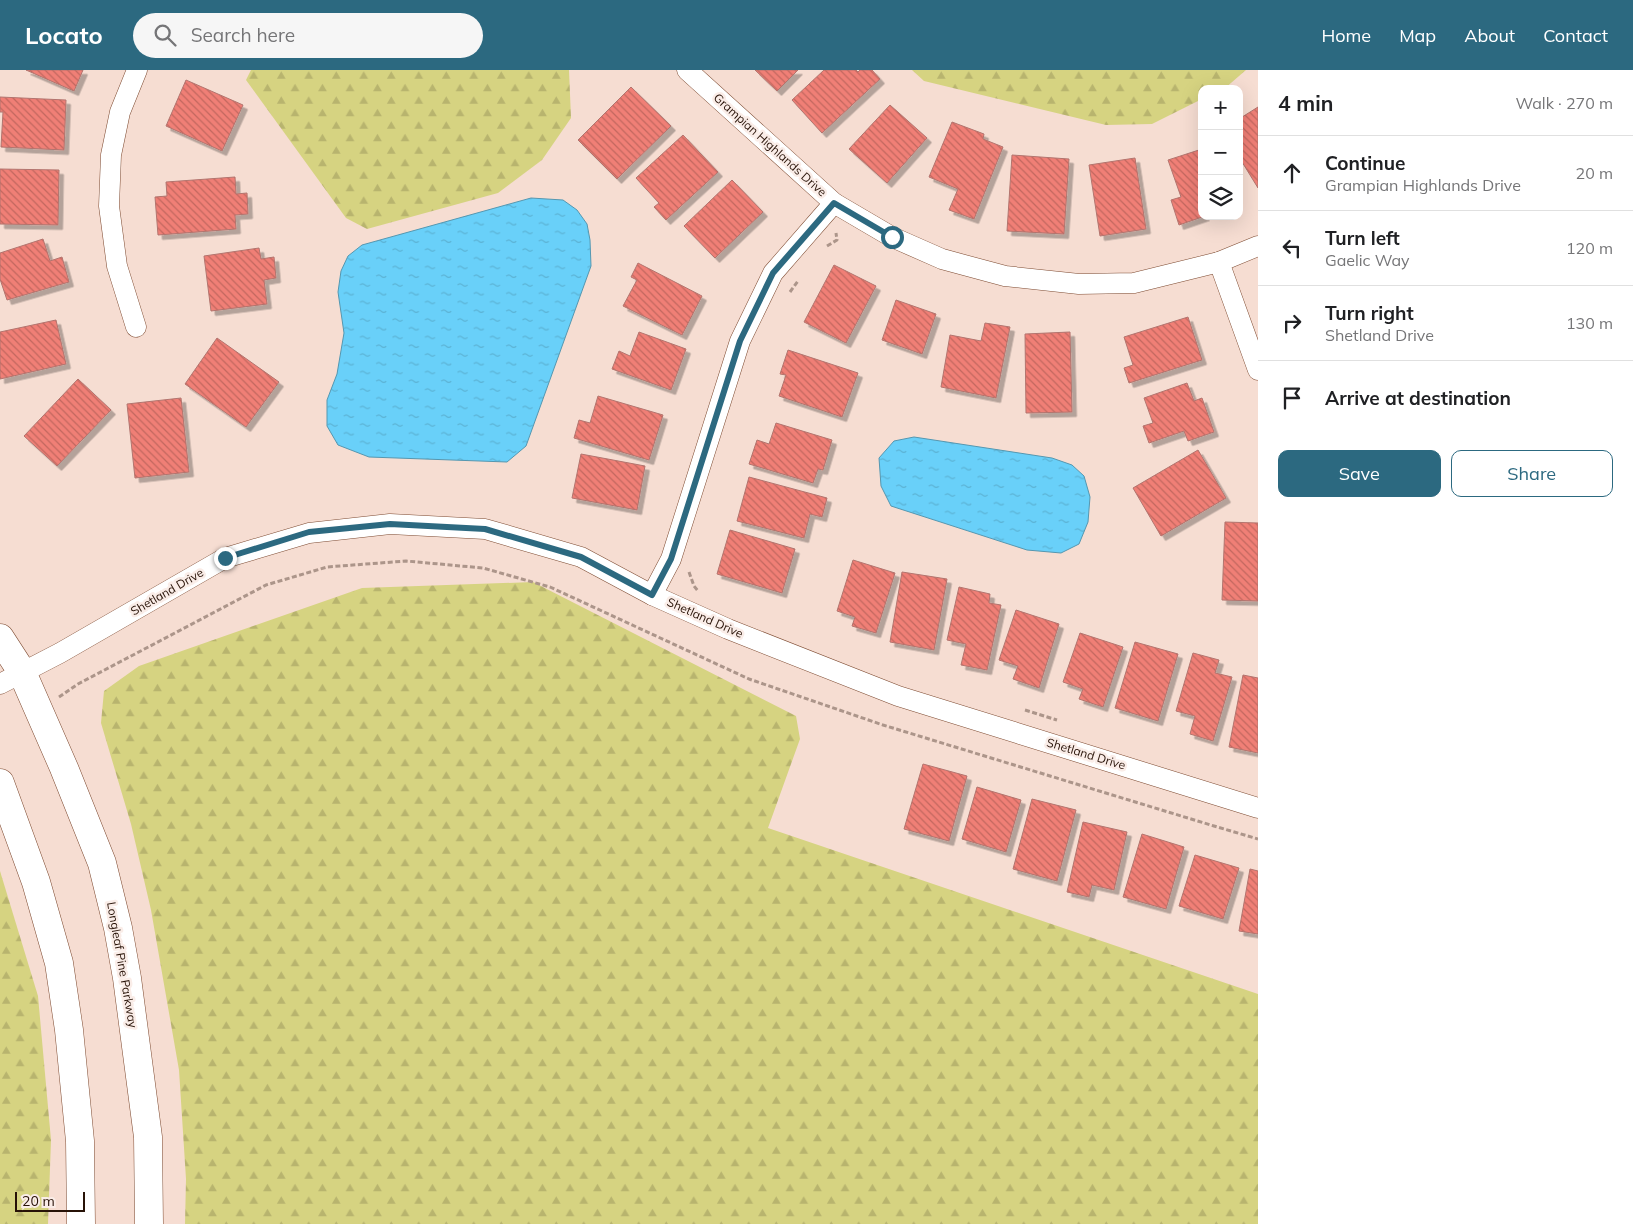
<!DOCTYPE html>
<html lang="en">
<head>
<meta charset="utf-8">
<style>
  :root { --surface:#fff; --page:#f6f6f6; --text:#202124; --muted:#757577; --line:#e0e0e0; --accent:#2c6980 }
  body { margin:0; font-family:Mulish,sans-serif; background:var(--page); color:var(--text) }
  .controls { position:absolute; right:15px; top:15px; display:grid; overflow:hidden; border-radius:10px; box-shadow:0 5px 20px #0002 }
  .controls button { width:45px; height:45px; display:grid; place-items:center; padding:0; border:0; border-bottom:1px solid var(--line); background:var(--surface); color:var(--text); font:25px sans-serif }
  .scale { position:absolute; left:15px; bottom:12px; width:70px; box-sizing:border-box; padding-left:5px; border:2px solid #271207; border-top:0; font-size:14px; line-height:18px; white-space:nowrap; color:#271207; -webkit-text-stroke:4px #faede8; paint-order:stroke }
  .stop { position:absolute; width:15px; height:15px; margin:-11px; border:4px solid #2c6980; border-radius:50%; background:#fff }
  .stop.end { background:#2c6980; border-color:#fff; box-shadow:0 1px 5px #0008 }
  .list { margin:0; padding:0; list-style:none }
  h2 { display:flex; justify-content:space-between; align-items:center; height:65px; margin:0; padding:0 20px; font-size:21px }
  h2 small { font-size:16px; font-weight:400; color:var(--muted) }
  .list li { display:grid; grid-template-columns:32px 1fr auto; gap:15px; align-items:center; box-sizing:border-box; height:75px; padding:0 20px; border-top:1px solid var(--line) }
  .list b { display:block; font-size:19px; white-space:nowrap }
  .list p { margin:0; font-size:16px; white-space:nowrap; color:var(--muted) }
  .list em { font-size:16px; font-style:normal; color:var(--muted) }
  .actions { display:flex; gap:10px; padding:15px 20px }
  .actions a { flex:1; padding:11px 0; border:1px solid var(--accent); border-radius:10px; text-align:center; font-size:18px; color:var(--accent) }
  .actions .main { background:var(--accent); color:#fff }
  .icon { flex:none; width:28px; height:28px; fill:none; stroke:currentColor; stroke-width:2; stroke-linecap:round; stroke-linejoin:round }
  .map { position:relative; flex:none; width:1258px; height:1154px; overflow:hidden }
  header { display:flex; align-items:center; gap:30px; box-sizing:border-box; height:70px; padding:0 25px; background:var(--accent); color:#fff }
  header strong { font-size:24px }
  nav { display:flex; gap:28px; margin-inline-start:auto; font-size:18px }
  .search { width:350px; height:45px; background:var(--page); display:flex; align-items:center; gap:12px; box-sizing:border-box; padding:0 18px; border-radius:28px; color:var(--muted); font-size:19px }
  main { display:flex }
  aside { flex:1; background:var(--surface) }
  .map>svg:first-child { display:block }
  .forest { fill:url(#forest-firs) }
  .water { fill:url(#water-ripples); stroke:#5597b0 }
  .building { fill:url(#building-back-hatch); stroke:#b2746e; filter:url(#shadow) }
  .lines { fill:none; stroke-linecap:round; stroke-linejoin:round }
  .minor-casing { stroke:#7e4b32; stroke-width:21 }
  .secondary-casing { stroke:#7e4b32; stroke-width:29 }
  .path { stroke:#ac958a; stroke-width:3; stroke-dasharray:5 2.5; stroke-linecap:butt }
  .minor { stroke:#fff; stroke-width:20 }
  .secondary { stroke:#fff; stroke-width:28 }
  .route { stroke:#2c6980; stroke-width:6 }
  .labels { text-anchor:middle; stroke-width:5; stroke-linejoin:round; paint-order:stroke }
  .street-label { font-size:12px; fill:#271207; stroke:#faede8 }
</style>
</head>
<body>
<header>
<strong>Locato</strong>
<div class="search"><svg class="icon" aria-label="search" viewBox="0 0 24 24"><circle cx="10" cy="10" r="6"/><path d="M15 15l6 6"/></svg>Search here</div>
<nav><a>Home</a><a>Map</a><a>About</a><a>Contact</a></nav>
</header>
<main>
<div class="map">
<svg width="1258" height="1154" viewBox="0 0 1258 1154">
  <defs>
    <pattern id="forest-firs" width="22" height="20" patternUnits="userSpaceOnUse" patternTransform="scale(1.25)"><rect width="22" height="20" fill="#d6d381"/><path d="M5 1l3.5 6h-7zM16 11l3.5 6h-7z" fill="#b8b46e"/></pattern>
    <pattern id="water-ripples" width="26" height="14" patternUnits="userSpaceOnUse" patternTransform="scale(1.25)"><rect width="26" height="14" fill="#69d0f9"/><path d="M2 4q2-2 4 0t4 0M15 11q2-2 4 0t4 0" fill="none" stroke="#5bb2d4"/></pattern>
    <pattern id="building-back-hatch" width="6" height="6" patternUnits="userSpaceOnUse" patternTransform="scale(1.25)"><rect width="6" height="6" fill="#f07f76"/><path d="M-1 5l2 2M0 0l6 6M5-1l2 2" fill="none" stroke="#c2675f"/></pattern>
    <filter id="shadow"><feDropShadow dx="4.5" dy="4.5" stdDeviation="0" flood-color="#0004"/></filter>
  </defs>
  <rect width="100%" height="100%" fill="#f6ddd2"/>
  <g class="forest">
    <path d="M251,0H569L571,48L542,90L498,123L367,159L346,148L246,10Z"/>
    <path d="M912,0H1246L1224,19H1202V29L1152,54L1106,55L924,11Z"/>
    <path d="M533,512L796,646L800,669L768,758L1258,924V1154H185L186,1109L179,1000L151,840L131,754L101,653L104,621L139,596L362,518Z"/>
    <path d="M0,801L38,926L51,1070L48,1154H0Z"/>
  </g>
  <g class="water">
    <path d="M531,128L563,130L577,140L587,154L590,170L591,196L526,376L507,392L369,387L338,375L327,356V330L337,304L344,263L338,222L341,201L348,186L362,175Z"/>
    <path d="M914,367L1052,388L1072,395L1084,406L1090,427L1088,452L1079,474L1061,483L1027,480L891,436L881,416L879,388L894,371Z"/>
  </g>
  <g class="building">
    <path d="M26,0H83L74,21Z"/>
    <path d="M755,0H798L777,21Z"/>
    <path d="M824,0H856L858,2L860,0H872L880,9L822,63L792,30Z"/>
    <path d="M186,10L243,35L222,81L166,56Z"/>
    <path d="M631,17L671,56L617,109L578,70Z"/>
    <path d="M0,27L66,30L64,80L1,77L3,42H0Z"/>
    <path d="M890,35L927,68L887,113L849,79Z"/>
    <path d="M1258,37V118L1239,87V49Z"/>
    <path d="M952,52L984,64L983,69L1003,77L974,149L949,140L958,119L929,107Z"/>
    <path d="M683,65L718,102L666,150L654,137L659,133L636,108Z"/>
    <path d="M1202,79V146H1205L1179,155L1171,130L1181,127L1168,90Z"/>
    <path d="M1012,85L1069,89L1064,164L1007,161Z"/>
    <path d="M1135,88L1146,159L1100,166L1089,95Z"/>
    <path d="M0,99L59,100L58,155L0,154Z"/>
    <path d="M235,107L236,124L247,123L248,144L235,145L236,159L158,165L155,127L167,126L166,112Z"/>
    <path d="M732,110L763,142L715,188L684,156Z"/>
    <path d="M43,169L50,191L62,187L69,212L7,230L0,209V183Z"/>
    <path d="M259,178L261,189L274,187L276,208L264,210L267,234L211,241L204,186Z"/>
    <path d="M638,193L702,226L682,265L623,236L637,210L631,207Z"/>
    <path d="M834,195L876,216L846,273L804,252Z"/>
    <path d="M896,230L936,244L922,284L882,270Z"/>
    <path d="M1188,247L1202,290L1129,313L1124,298L1133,295L1124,267Z"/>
    <path d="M56,250L66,294L0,309V262Z"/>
    <path d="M985,253L1010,257L996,328L941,317L950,265L981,271Z"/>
    <path d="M639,262L686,279L671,320L612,299L619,281L630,286Z"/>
    <path d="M1070,262L1072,342L1026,343L1025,264Z"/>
    <path d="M217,268L279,312L246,357L185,314Z"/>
    <path d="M788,280L858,303L842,347L779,326L786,305L780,304Z"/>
    <path d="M78,309L111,340L57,396L24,366Z"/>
    <path d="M1187,313L1194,331L1202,328L1214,362L1188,371L1184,361L1149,373L1143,356L1153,353L1144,328Z"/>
    <path d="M598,326L663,345L649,390L574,368L579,350L590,353Z"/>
    <path d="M181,328L189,402L135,408L127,334Z"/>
    <path d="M776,353L832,370L823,400L818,399L813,413L749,394L757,370L769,374Z"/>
    <path d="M1198,380L1226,428L1161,466L1133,418Z"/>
    <path d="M581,384L645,396L637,440L572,428Z"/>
    <path d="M749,407L827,428L822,447L810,444L804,468L737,451Z"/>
    <path d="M1225,452L1258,453V531L1222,530Z"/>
    <path d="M730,460L795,479L782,523L717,504Z"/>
    <path d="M853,490L895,503L876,563L852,556L855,547L837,541Z"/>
    <path d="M902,502L947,509L934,580L890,572Z"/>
    <path d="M959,517L990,524L989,533L1001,535L987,600L961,595L966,574L947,570Z"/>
    <path d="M1016,540L1059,554L1039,618L1013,609L1018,596L999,590Z"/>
    <path d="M1080,563L1123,577L1103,637L1079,629L1083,619L1063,612Z"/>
    <path d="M1135,572L1178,584L1158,651L1115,638Z"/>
    <path d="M1193,583L1219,590L1215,603L1232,607L1213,671L1190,664L1195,646L1176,641Z"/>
    <path d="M1243,605L1258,608V683L1229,677Z"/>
    <path d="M923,694L967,706L949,771L904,759Z"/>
    <path d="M977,717L1021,730L1006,782L962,769Z"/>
    <path d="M1032,729L1076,740L1057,811L1013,799Z"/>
    <path d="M1083,752L1127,762L1114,820L1092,815L1089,827L1067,822Z"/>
    <path d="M1142,764L1184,777L1166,839L1123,827Z"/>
    <path d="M1195,785L1239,798L1223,849L1179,836Z"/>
    <path d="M1250,799L1258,801V864L1239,861Z"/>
  </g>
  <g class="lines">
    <g class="minor-casing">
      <g id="minor">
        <path d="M687,0L834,133L892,167L942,189L1005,206L1079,214L1134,213L1219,192L1258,176"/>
        <path d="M1219,192L1258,300"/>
        <path d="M136,257L117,196L109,136L111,85L120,42L137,0"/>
        <path d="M652,525L671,489L740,271L773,203L834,133"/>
        <path d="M0,614L60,583L225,488L309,463L390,454L485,459L581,487L652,525L728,559L898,626L1258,738"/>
      </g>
    </g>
    <g class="secondary-casing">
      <g id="secondary">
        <path d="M0,568L22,602L64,698L102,793L118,858L127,908L148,1067L149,1154"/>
        <path d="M0,713L36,812L59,893L69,960L80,1071L81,1154"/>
      </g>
    </g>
    <g class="path">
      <path d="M827,176L837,170L836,163"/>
      <path d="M790,222L798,211"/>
      <path d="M689,502L694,516L698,521"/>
      <path d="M59,627L78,614L266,515L327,497L406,491L483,498L550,517L749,609L883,655L1214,756L1258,769"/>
      <path d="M1025,640L1057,650"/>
    </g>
    <use href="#minor" class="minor"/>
    <use href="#secondary" class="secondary"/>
  </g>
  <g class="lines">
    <path class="route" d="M225,488L309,462L390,454L485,459L581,487L652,525L671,489L740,271L773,203L834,133L892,167"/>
  </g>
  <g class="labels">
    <g class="street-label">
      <text transform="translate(770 75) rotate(42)" y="4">Grampian Highlands Drive</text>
      <text transform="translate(167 522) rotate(-30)" y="4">Shetland Drive</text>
      <text transform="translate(705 548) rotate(24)" y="4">Shetland Drive</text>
      <text transform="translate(1086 684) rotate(17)" y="4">Shetland Drive</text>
      <text transform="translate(122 895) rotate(80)" y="4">Longleaf Pine Parkway</text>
    </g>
  </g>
</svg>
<div class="controls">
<button>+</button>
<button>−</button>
<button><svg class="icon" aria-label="layers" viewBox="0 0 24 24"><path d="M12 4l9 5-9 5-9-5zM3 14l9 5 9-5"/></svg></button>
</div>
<div class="scale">20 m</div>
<div class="stop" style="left:892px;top:167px"></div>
<div class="stop end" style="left:225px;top:488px"></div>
</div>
<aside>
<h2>4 min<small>Walk · 270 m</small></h2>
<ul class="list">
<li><svg class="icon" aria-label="ahead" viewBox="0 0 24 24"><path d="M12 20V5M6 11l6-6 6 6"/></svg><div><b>Continue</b><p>Grampian Highlands Drive</p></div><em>20 m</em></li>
<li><svg class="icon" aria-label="left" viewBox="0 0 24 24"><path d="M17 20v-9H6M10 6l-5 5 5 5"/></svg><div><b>Turn left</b><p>Gaelic Way</p></div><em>120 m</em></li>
<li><svg class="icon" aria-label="right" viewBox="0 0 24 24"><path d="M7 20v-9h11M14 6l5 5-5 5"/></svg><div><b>Turn right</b><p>Shetland Drive</p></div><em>130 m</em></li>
<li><svg class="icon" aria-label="arrive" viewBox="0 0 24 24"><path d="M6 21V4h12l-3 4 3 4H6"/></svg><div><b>Arrive at destination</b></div></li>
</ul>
<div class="actions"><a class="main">Save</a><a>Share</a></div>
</aside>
</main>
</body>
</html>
